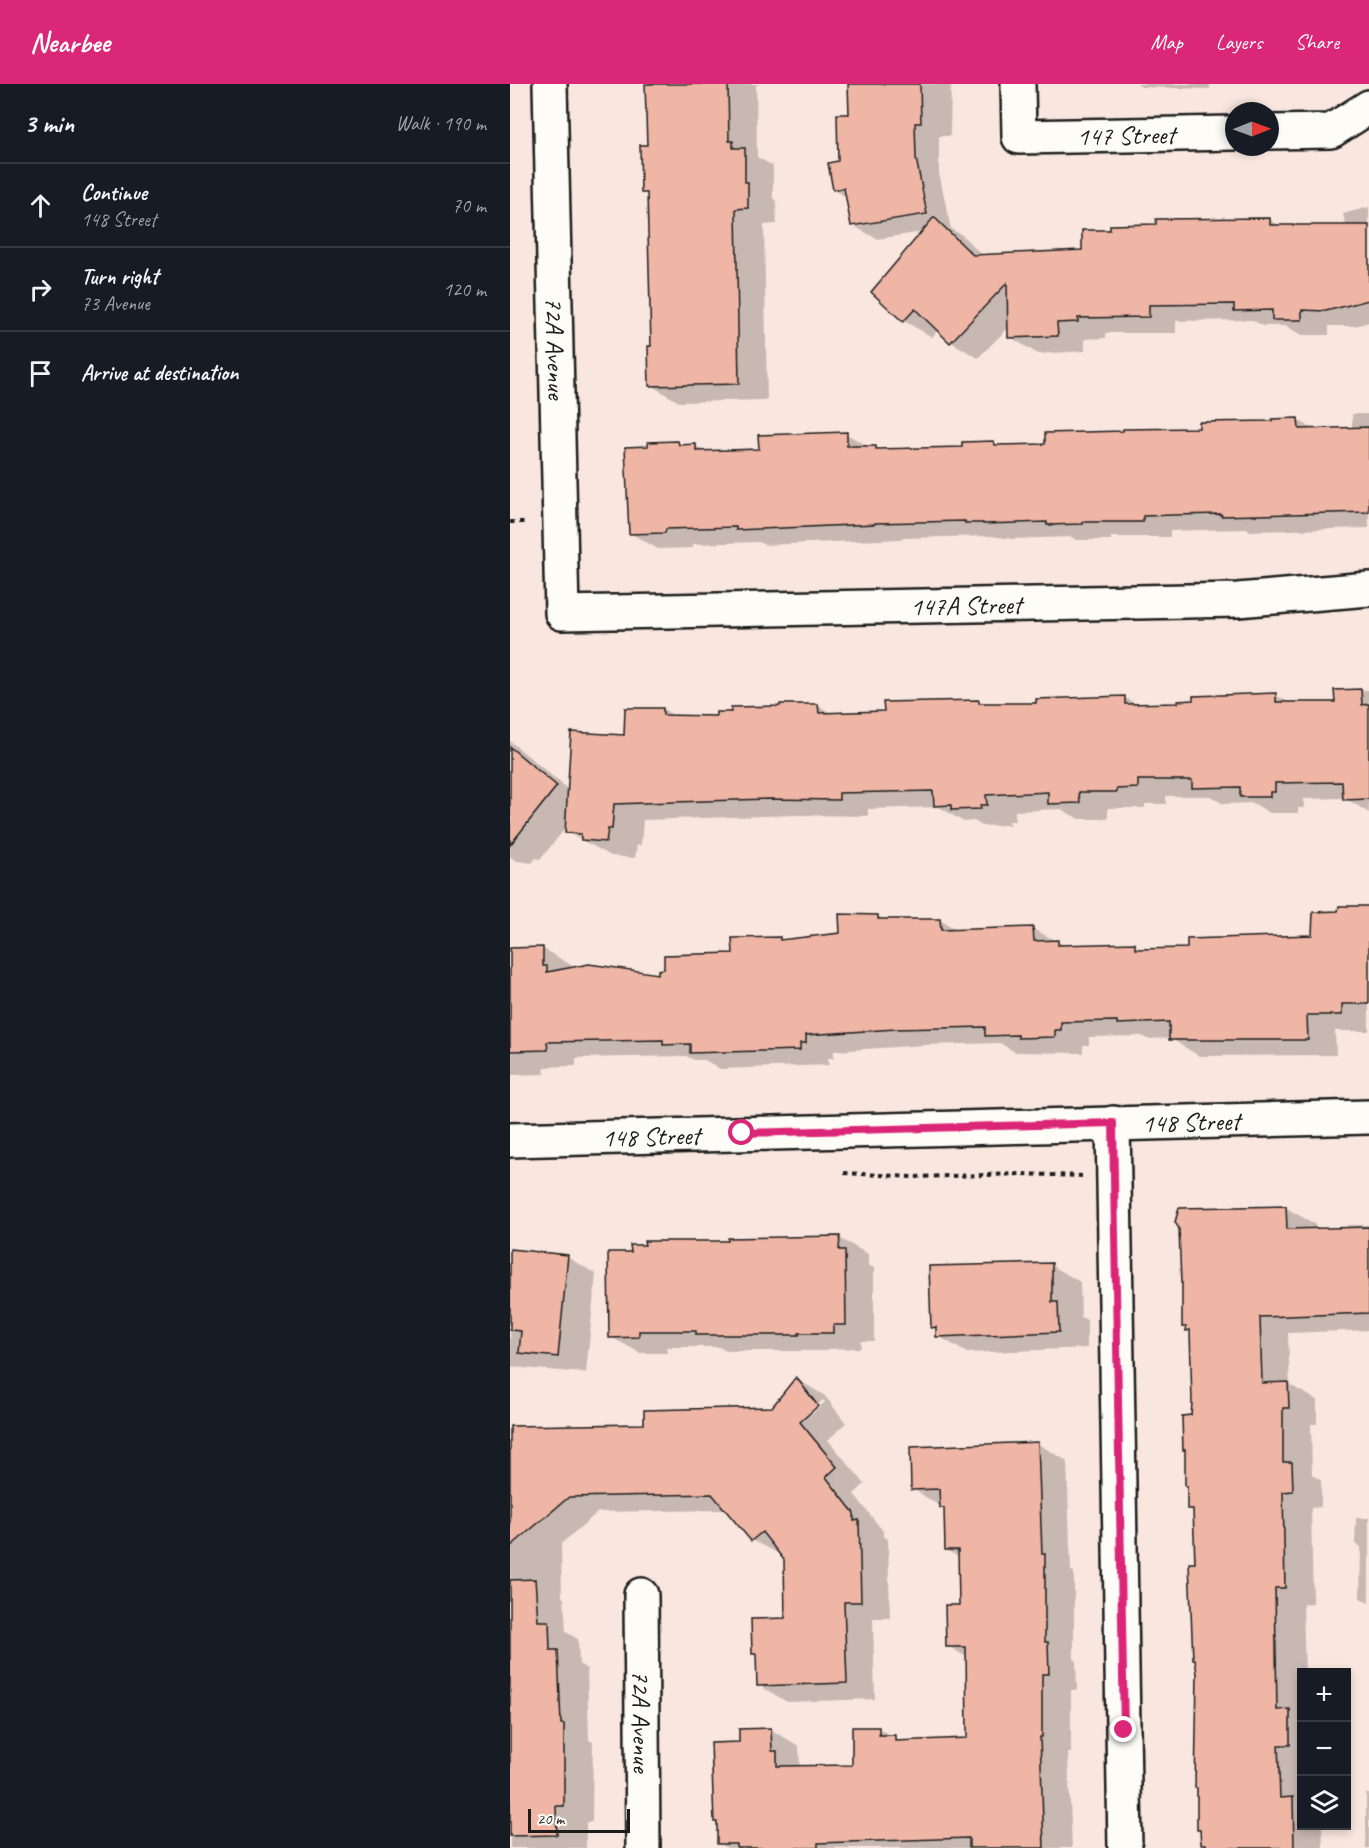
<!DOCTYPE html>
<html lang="en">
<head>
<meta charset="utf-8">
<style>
  :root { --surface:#171b24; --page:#20242c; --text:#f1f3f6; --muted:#9ea1a6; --line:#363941; --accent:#db2777 }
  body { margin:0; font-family:Caveat,sans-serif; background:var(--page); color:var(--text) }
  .controls { position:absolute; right:18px; bottom:18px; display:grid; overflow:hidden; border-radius:0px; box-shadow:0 3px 9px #0003 }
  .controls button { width:54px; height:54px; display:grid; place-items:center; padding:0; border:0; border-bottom:2px solid var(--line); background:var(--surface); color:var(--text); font:30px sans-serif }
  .compass { position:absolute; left:715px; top:18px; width:54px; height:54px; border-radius:50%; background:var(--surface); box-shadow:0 3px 9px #0003; rotate:89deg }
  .scale { position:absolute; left:18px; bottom:15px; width:102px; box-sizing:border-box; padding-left:6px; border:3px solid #1c1c1c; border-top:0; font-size:16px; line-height:21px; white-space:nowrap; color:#1c1c1c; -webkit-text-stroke:4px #fdfcf7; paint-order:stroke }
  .stop { position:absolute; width:18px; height:18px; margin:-14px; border:4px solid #db2777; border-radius:50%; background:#fff }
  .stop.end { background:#db2777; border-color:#fff; box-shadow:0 2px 6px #0008 }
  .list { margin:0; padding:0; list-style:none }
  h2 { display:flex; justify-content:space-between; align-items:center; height:78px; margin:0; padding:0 24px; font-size:26px }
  h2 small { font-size:20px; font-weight:400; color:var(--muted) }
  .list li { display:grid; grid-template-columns:39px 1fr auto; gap:18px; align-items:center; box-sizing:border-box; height:84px; padding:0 24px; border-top:2px solid var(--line) }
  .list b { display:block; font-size:22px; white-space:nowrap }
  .list p { margin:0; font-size:20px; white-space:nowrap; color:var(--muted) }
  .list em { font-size:20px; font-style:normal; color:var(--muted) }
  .icon { flex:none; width:33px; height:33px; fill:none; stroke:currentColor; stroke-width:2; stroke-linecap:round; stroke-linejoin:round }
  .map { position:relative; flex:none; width:859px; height:1764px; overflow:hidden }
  header { display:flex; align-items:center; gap:36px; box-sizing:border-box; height:84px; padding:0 30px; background:var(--accent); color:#fff }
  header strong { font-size:28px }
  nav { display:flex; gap:33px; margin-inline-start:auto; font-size:21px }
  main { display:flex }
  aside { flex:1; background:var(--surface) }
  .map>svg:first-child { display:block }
  .shadow { fill:#0003; fill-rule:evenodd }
  .building { fill:#efb6a6; stroke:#1c1c1c; stroke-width:1.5 }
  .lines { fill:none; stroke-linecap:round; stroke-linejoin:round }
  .street-casing { stroke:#1c1c1c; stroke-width:38 }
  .secondary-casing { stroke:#1c1c1c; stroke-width:38 }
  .path { stroke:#1c1c1c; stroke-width:4; stroke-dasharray:4.5 4.5; stroke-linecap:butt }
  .street { stroke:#fdfcf7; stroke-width:33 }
  .secondary { stroke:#fdfcf7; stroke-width:33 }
  .route { stroke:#db2777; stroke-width:8 }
  .labels { text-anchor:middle; stroke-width:6; stroke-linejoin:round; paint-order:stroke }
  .street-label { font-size:26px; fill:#1c1c1c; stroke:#fdfcf7 }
</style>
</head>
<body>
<header>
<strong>Nearbee</strong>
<nav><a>Map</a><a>Layers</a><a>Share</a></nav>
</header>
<main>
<aside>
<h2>3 min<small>Walk · 190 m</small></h2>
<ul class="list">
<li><svg class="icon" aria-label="ahead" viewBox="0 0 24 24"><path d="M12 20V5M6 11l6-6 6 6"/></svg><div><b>Continue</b><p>148 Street</p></div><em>70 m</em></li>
<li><svg class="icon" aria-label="right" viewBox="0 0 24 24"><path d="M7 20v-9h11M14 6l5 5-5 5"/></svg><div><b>Turn right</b><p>73 Avenue</p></div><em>120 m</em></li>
<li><svg class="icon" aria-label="arrive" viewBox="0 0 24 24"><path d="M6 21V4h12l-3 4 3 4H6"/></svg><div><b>Arrive at destination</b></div></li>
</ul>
</aside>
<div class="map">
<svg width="859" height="1764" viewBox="0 0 859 1764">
  <rect width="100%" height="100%" fill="#f9e7df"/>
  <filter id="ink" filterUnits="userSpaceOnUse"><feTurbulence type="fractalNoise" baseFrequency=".0167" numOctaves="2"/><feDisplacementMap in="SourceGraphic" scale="12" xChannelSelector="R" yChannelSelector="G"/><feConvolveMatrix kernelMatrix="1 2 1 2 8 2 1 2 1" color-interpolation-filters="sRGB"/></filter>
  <g filter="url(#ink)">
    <g class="shadow">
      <path d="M137,0H251L246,1L247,73L263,82V114L266,116L267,140L254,141L257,316L169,318L140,301L142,264L139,111L133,108L139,62Z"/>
      <path d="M340,0H441L440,52H429V89L441,145L452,151L473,172L574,167L760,136L772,143L836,142L833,130L859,123V238L845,242H819V251H792L775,242H753L742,236L666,237V249H596V254L575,255V267L528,270L500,253V242L468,274L441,258L428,246L422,253L394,237L413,148L367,155L342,141L337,113L324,106L340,31Z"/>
      <path d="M626,0H700V5L632,3Z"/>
      <path d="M842,330H859V444L740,447L737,445L693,446L660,447V453H601V456H566L561,453L502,455L481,452L392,454V455L255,461L249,458L183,460V464L148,465L120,449L168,358L174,362H186L198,369L250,367L336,350L360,363H366L371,367L453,365L484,359L491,363L536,362L788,336L805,346L842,345Z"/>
      <path d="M859,606V729L835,714L794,715V724H788V729H760L743,719L713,720L700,712H656V720H635V724H598V735H569L551,725L505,727V737H499V741L472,742L464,737L454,738L429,723L358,725V732L287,731L133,736L131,761H127L125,774L101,772L57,748V742L30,776L26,774L22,779L7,777L0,773V657L59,706L115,652L153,625L166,633H208L307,621L323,630L375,629L469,618L473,621H527L615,614L628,621H669L765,611L780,619L826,620V608Z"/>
      <path d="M859,824V947H825L826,971L689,972L660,954L637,955L632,952L579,953V961H573V969L505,968L490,959L416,961L324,967V974H318L319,981L210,985L195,976H184L176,972L66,974V982L34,983L35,990L0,991V865L32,864L61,881V885L150,892L225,871L270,854L275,857L331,850L368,832L375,837L430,836L448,847L523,845L556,862L625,861L635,867L679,866L804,852Z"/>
      <path d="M776,1124L805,1140V1146L837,1145V1141H859V1246L778,1249L780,1301L807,1316V1340H801L802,1391L811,1396V1423L801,1424L803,1519L793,1520L795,1588H792V1742H812L813,1764H697L692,1759L688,1669L687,1480L685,1428L679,1424L676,1366L674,1365L682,1333V1248L674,1242Z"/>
      <path d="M329,1154L358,1170V1181L364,1184V1257H351V1264L317,1265V1267H216L209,1263H157L158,1269H130L101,1253L122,1170L219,1158Z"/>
      <path d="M0,1167L57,1173L86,1190L76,1289L0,1283Z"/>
      <path d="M541,1181L570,1198L571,1233L577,1236V1264L457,1269L428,1252V1246L423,1243Z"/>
      <path d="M287,1295L315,1312L336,1339L318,1356L355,1400L344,1410L373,1447V1452L378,1455L380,1534H363L365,1615L277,1618L248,1601L247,1571L243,1569L277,1536L275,1475L272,1471L242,1456L217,1426L88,1428L51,1460L52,1513L54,1514L56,1548L68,1555L69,1580L77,1585L79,1656L83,1658L82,1738H76V1764H0V1343L135,1342L263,1324ZM313,1316L315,1318L299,1332L302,1325Z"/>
      <path d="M528,1360L557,1377L561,1487L564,1488V1575L566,1576L567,1606H561V1669H558L562,1764H217L209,1759L231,1660L260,1645L289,1662L290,1682H344L369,1645L394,1658L459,1656L458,1574L438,1562L450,1523L449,1473L436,1466V1426L403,1405Z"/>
      <path d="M846,1434H859V1519L850,1514L851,1463L845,1460Z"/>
      <rect x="856" y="1710" width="3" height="54"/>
    </g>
    <g class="building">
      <path d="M135,0H218L219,57H223V64H235V98H238V124L226,125L229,300L139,302L138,262H141L137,109H131L130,61H137Z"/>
      <path d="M338,0H410L411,39H405L406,74L417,130L341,142L334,104L323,106L318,79L328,77L327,30H339Z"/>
      <path d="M424,133L463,171L572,166V146H600V141L646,140V135L760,134V141H859V216L816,227L792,226V236H762V226L724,227V220L639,221V233L568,234V238L547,239L548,252L498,254L497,199L440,259L405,225L393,238L361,208Z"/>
      <path d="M788,334L789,345L859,343V428L711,432V430L664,431L633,432V438H573V440L537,441V438L473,440V439H455V437L365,439V440L226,446V443L156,445L155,449L119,450L115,363L138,362V358L168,357L169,361L186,360V367L249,365L248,351L337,348V362H366V365L452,363V358L484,357L485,361L535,360V349L613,347V345L689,344V338L762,337V335Z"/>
      <path d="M851,605L852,621L859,620V715L833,716L832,698L765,699V708H760V713H730V703L682,704V696H628V704L607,705V708H569L570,719L538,720V708L476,711L477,721H470L471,725L441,726V721L424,722L423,707L329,709V716L257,715L104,720L102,745H98L96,758L71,756V750L55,749L61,648L114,651L115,624H153V631L206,632V628H221V623L270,622V620H308L309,629L374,627L373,618L469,616V619H526V615L615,612V620L668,619V617L683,616V612L766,609V618H825L824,606Z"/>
      <path d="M0,663L47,702L0,761Z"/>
      <path d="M829,822H859V920H832V931H797L798,956H659V938L607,940V937L551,938V946H545V953L508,954V951L475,952V943L386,945L296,951V959H290V966L180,969V960L153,961V956L37,958L38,966L0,967V864L33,863V882H37V888L79,880L148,890V886L154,885V871L223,869L222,854L270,853V856L330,849L329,830L368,831V835H430L431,846L523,843L524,857L548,856V861L625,859V865L677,864V855L802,851L803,828L828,827Z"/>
      <path d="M776,1122L777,1145L859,1143V1229L750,1233L752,1299L778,1298L779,1324H773V1378H782L783,1407L773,1408L775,1504H765L767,1626L780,1625V1661H768L770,1714L783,1713L784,1764H696V1760H691L690,1746H687V1704H685L687,1590L685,1575H683L679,1479H685L683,1425H677V1402H675V1365L673,1366L672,1332L681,1331L682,1319L680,1246L676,1247V1243H672V1199H671L669,1145L665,1138L669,1124Z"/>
      <path d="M330,1152L329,1166H335L336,1241H323V1249H289V1251H186V1247H129V1253L99,1254L98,1168H121L120,1161H135L134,1157H218V1154Z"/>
      <path d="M0,1165L58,1171L48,1273L9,1269L11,1247L0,1246Z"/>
      <path d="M542,1179V1218H548L549,1248L426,1253V1243L421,1244L419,1182Z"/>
      <path d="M286,1293L308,1322L290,1338L327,1383L316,1393L344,1429V1437L349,1436L351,1518H334L337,1599L247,1602L246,1570H242L241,1535L275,1534L274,1476L252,1448L241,1457L202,1410L59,1413L0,1463V1342L134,1340V1326L262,1323Z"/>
      <path d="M528,1358L532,1470H535V1558H538L539,1590H532V1653H530L534,1764H459V1754L308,1759V1764H227V1760H207V1738H204L201,1659L229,1658V1645L261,1644L262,1667H267V1682L342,1681V1643H369V1651H385V1657L457,1654L456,1563H436L435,1521H449L448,1466H435L434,1424H430L429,1405L401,1406L400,1363Z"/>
      <path d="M25,1495L28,1537H39L40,1566H48L51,1640H54V1722H46L47,1751L0,1752V1496Z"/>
    </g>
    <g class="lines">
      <g class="street-casing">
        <g id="street">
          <path id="s1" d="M40,0L52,529L728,516L859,505"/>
          <path id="s2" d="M508,0L509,53L724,49"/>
          <path d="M760,48L821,47L859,23"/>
          <path d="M603,1039L615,1764"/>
          <path id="s3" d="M131,1511L133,1764"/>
        </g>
      </g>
      <g class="secondary-casing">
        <g id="secondary">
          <path id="s4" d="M0,1056L859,1033"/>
        </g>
      </g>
      <g class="path">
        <path d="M0,438H17"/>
        <path d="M334,1089L403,1093L511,1090L572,1092"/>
      </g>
      <use href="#street" class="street"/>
      <use href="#secondary" class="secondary"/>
    </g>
  </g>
  <g class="lines" filter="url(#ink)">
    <path class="route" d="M232,1049L603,1039L614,1646"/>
  </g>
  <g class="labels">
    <g class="street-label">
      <text dy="9" stroke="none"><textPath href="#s2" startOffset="160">147 Street</textPath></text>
      <text dy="9" stroke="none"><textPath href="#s1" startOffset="264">72A Avenue</textPath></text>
      <text dy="9" stroke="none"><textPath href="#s1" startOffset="933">147A Street</textPath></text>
      <text dy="9" stroke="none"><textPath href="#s4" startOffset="681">148 Street</textPath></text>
      <text dy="9" stroke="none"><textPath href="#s4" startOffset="141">148 Street</textPath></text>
      <text dy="9" stroke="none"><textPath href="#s3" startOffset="126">72A Avenue</textPath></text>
    </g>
  </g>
</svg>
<div class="controls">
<button>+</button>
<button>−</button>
<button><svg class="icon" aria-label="layers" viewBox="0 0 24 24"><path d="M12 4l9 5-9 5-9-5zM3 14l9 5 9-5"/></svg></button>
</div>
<svg class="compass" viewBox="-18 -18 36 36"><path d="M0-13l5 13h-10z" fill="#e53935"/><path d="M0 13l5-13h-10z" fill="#9ea1a6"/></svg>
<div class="scale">20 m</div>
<div class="stop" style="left:232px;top:1049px"></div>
<div class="stop end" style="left:614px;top:1646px"></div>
</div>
</main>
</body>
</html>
